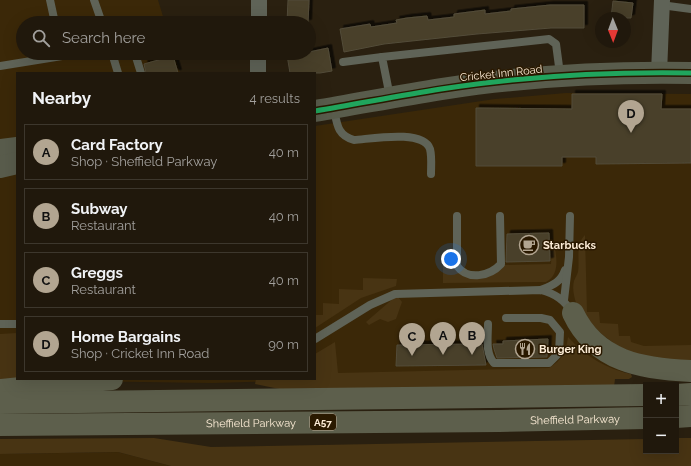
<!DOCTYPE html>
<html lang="en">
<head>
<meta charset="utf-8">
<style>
  :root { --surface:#20180c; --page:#282115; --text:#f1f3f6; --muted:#a2a09d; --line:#3d372d; --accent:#b2a591 }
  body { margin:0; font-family:Raleway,sans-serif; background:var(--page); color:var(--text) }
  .controls { position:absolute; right:12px; bottom:12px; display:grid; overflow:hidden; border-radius:0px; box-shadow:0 4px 16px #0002 }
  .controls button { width:36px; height:36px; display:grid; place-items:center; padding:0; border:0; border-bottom:1px solid var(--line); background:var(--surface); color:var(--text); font:20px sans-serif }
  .compass { position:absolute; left:595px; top:12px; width:36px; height:36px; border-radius:50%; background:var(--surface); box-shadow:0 4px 16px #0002; rotate:179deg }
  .you { position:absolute; left:451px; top:259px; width:14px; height:14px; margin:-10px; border:3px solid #fff; border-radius:50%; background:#1a73e8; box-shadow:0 0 0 6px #1a73e833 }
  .badge { display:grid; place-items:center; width:26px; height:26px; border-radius:50%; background:var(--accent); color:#111; font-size:13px; font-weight:700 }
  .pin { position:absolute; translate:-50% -33px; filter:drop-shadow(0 1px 2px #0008) }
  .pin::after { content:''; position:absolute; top:21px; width:14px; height:12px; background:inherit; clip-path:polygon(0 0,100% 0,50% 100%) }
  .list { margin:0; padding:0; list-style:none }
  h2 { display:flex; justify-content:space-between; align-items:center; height:52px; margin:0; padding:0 16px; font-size:17px }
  h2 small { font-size:13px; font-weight:400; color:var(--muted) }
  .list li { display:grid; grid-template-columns:26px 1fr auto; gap:12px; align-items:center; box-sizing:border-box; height:56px; margin:0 8px 8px; padding:0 8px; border:1px solid var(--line); border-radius:0px }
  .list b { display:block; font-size:15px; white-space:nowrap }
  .list p { margin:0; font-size:13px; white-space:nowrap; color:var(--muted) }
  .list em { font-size:13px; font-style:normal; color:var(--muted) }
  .icon { flex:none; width:22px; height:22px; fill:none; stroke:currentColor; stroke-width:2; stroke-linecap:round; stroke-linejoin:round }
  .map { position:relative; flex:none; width:691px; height:466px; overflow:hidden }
  .search { position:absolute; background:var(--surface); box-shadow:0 4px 16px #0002; left:16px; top:16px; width:300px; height:44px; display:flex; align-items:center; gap:10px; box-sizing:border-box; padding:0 14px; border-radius:22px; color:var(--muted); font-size:15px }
  .panel { position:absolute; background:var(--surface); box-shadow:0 4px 16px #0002; left:16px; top:72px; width:300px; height:308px; border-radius:0px }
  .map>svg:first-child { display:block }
  .built { fill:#3b2808 }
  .green { fill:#483413 }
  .building { fill:#483f2a; stroke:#534c39; filter:url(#shadow) }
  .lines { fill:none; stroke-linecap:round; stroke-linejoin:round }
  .lane { stroke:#5f6357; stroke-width:8 }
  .street { stroke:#5f6357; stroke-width:16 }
  .secondary { stroke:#595c4c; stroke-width:22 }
  .highway { stroke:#5d5f4c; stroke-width:22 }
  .cycleway-casing { stroke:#2a1900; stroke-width:8 }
  .cycleway { stroke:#20a55d; stroke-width:5 }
  .labels { text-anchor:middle; stroke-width:3; stroke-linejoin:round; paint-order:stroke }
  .shield { fill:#2a1900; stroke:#bdad96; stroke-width:1 }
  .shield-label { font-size:10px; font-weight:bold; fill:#fcecd6 }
  .street-label { font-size:11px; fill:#fcecd6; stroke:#2a1900 }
  .poi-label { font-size:11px; font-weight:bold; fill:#fcecd6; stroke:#2a1900; text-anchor:start }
</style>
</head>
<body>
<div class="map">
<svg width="691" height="466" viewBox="0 0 691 466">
  <defs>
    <filter id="shadow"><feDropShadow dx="3.5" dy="-3.5" stdDeviation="0" flood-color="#0009"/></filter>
  </defs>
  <rect width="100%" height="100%" fill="#2a2010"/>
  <g class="built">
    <path d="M0,0H158L165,23H23V53H174L180,73H17V379H315V126L495,99L566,93L691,94V370L212,383L0,380Z"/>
    <path d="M118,452L171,466H0V454Z"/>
  </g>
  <g class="green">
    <path d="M585,235L587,312H599L600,323L618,324L619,336H630L631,342L644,346L691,345V361C675,360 658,361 642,358C625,355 582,321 577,305C574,298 572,288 574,281C575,278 577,275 578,272C580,259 575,245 585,235Z"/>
    <path d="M552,241H554C556,256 561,274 546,282L443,283V265L453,264C466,281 491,283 504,265L551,264Z"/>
    <path d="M363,278L397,279L396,286L361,298L315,328V315H323V303L339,304V289L363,290Z"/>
    <path d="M395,297H398L402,302L396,319L388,322L380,319L369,325L366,322Z"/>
    <path d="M17,333V378L0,379V334Z"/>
    <path d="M568,337C585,356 606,369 631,374L632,377L629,379H615L614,387L294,392L255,384L256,379H315V354L335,342L338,373L549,368C562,360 566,352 568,337Z"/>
    <path d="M154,438L211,447L646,439V451H676V438H691V466H171L118,452L0,454V439Z"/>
  </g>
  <g class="building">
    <path d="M288,0H309L308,23H287Z"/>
    <path d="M613,1L633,3L631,18H611Z"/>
    <path d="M550,5H584V28H551L477,34L384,44L344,52L340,29L370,24L371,27L397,23L396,20L407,18L427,16L428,20L454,17V14L485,10V14L511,11V9Z"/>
    <path d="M328,48L332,71L320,73H290L287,55L309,53V52Z"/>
    <path d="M173,56L178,73H146L144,64Z"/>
    <path d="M572,94H662L661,109H691V163L596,164V157H562V166H476V108L572,109Z"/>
    <path d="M549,233L550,261L506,262L507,234Z"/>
    <path d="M548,339L547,357L497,358L494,349L493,344H503V341Z"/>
    <path d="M482,344L486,365L396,366L397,345Z"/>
  </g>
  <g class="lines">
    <g class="lane">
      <path d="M50,0L55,23"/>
      <path d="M94,0L102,23"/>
      <path d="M661,5L691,9"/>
      <path d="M112,53L118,73"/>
      <path d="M343,62L382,57"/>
      <path d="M0,66L62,56L61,53"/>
      <path d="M141,73L136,57L148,53"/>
      <path d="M390,97L382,57L549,39L556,44L560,74"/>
      <path d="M334,109C337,124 337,135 354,140C371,139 423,129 430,149C432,157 431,166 431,174"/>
      <path d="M457,216V266C468,281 490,276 501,264L500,216"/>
      <path d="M541,290C553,285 561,282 565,270"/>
      <path d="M564,300L569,257L570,216"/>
      <path d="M0,324H17"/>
      <path d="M488,324C488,337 485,353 494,363H549L559,353L560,332L550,320L541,318H506"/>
      <path d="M315,339L370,305L395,294L541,290C556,294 564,300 572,312"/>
    </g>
    <g class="street">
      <path d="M259,23V0"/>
      <path d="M258,73V53"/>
      <path d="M659,73L662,0"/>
    </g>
    <g class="secondary">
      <path d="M315,111C381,100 446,86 512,80C572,74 632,72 691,73"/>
      <path d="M0,150L17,148"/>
      <path d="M0,167L17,163"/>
    </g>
    <g class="highway">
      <path d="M573,313C596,362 643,369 691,371"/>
      <path d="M0,390L112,379"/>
      <path d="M676,395L691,394"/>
      <path d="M0,403L646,395"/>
      <path d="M676,417L691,416"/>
      <path id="s1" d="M0,425L499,421L646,418"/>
    </g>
    <g class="cycleway-casing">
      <path id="cycleway" d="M315,111C381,100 446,86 512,80C572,74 632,72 691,73"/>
    </g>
    <use href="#cycleway" class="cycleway"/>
  </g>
  <defs>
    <g id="cafe-ring" transform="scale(1)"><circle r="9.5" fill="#2a1900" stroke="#b2a591" stroke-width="1.5"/><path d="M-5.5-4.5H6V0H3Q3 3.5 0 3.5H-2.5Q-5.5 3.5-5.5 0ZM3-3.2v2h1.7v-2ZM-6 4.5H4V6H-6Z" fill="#b2a591"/></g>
    <g id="restaurant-ring" transform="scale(1)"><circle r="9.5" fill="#2a1900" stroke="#b2a591" stroke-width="1.5"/><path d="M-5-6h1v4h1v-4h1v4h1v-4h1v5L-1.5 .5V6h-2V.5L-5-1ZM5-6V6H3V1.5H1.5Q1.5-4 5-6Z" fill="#b2a591"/></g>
  </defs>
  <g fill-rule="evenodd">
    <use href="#cafe-ring" x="529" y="245"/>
    <use href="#restaurant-ring" x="525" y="349"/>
  </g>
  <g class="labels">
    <rect class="shield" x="310" y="414" width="26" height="16" rx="3"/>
    <g class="shield-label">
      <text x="323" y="426">A57</text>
    </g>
    <g class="street-label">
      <text transform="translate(501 73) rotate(-6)" y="4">Cricket Inn Road</text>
      <text dy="4" stroke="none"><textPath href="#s1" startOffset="575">Sheffield Parkway</textPath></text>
      <text dy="4" stroke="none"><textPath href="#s1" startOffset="251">Sheffield Parkway</textPath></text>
    </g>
    <g class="poi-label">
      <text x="543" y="249">Starbucks</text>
      <text x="539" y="353">Burger King</text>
    </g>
  </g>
</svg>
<div class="controls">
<button>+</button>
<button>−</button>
</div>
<svg class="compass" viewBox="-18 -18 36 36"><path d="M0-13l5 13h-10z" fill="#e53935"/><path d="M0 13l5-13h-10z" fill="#a2a09d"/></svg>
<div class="you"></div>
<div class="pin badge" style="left:443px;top:355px">A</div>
<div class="pin badge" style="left:472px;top:355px">B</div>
<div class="pin badge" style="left:412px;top:356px">C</div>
<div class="pin badge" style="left:631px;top:133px">D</div>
<div class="search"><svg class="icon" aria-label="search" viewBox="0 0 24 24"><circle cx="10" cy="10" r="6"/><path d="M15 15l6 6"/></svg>Search here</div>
<section class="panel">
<h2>Nearby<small>4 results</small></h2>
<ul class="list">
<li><span class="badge">A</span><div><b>Card Factory</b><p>Shop · Sheffield Parkway</p></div><em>40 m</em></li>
<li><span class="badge">B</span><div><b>Subway</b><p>Restaurant</p></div><em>40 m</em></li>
<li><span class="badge">C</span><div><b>Greggs</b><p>Restaurant</p></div><em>40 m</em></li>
<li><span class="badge">D</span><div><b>Home Bargains</b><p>Shop · Cricket Inn Road</p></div><em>90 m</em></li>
</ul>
</section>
</div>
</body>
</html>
